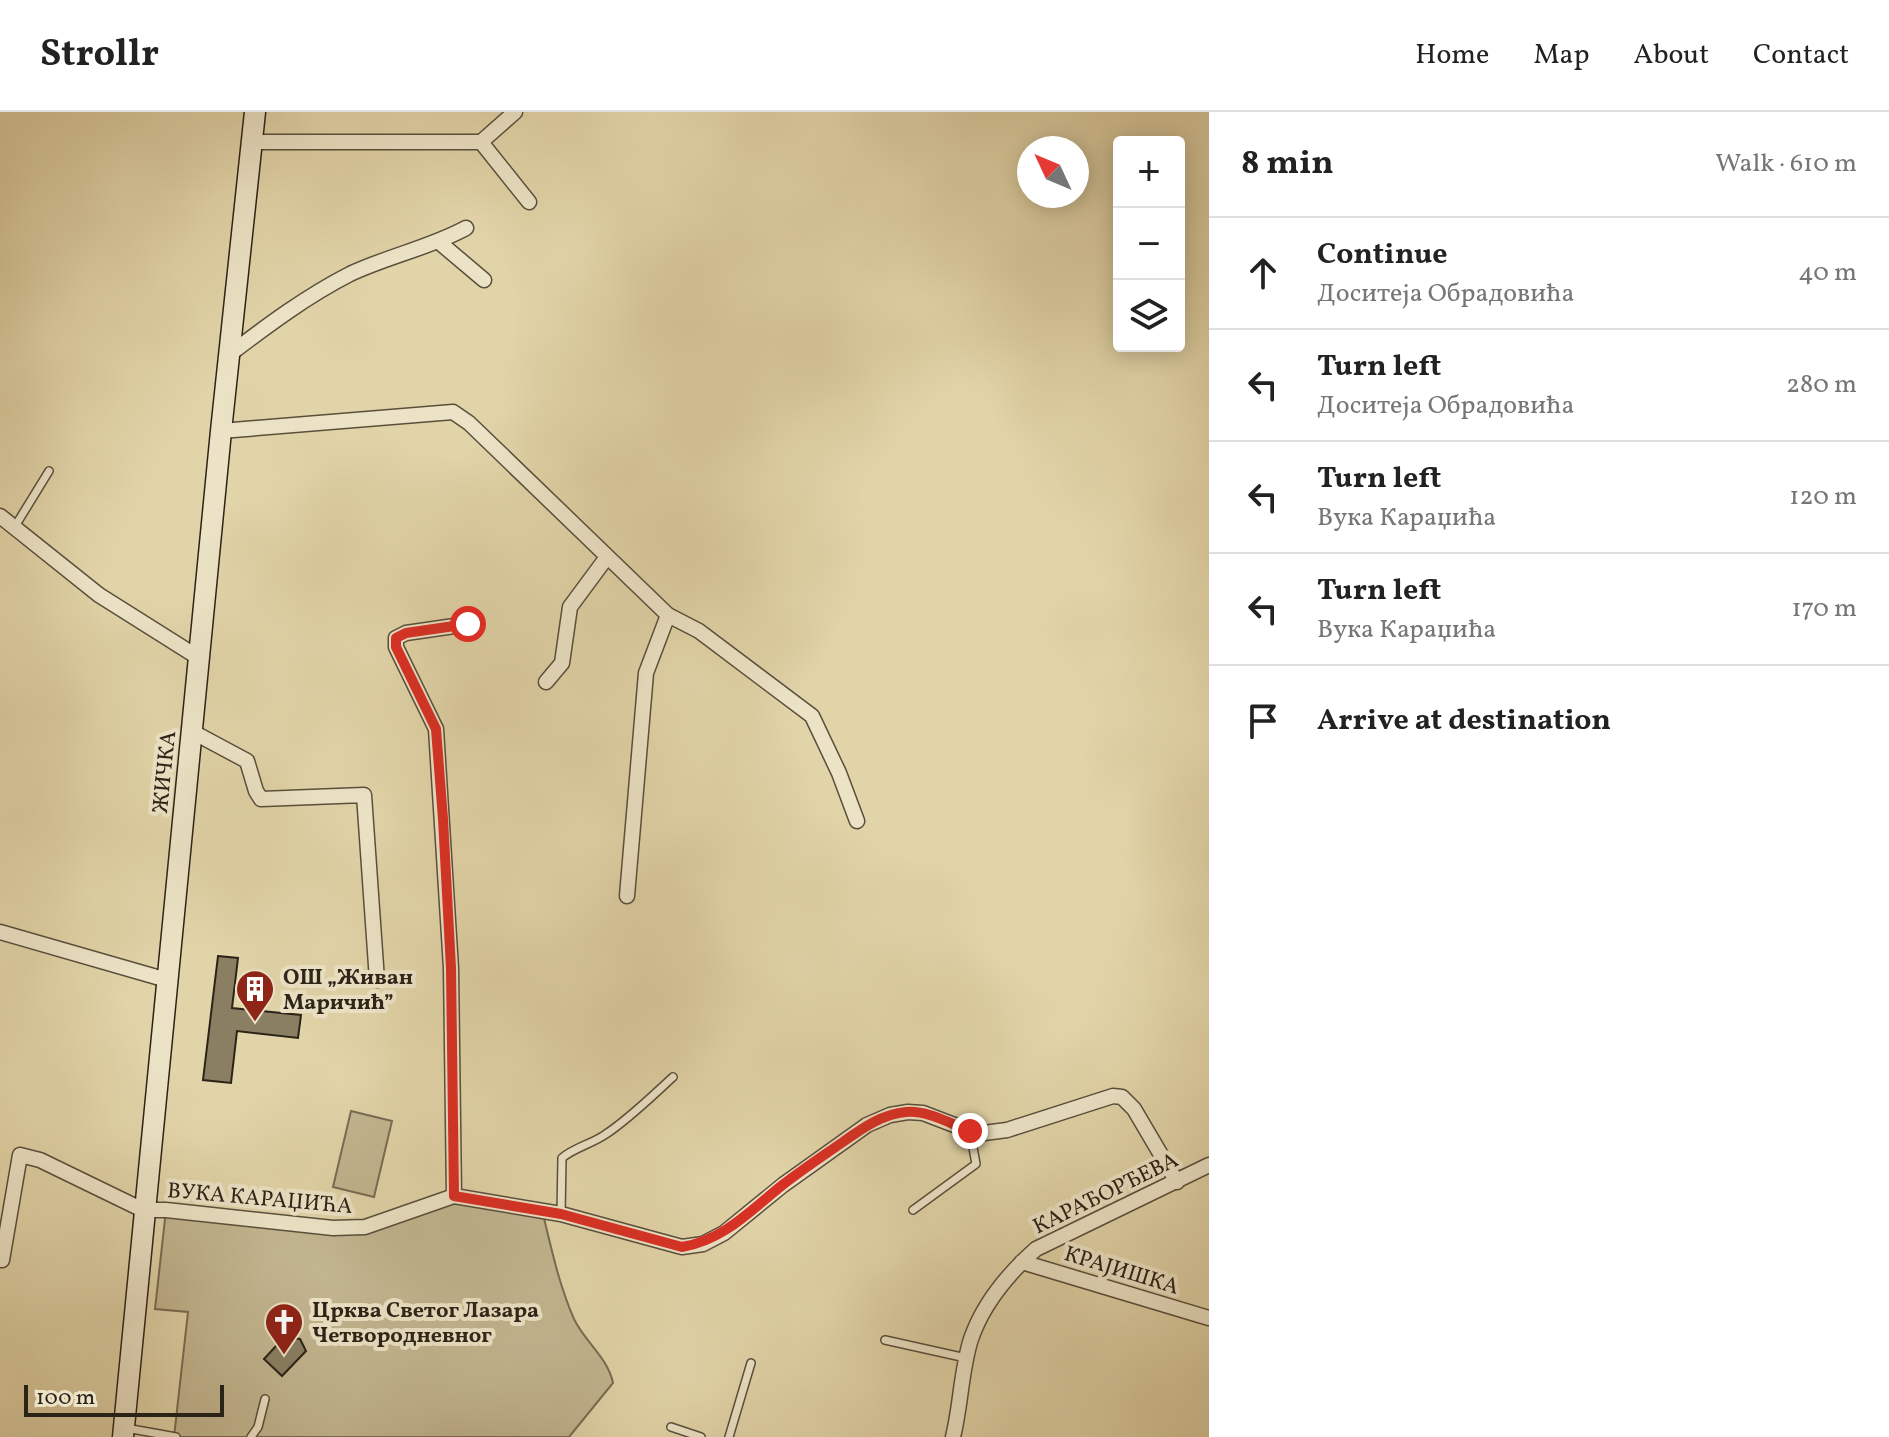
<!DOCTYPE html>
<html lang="en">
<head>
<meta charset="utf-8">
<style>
  :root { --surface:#fff; --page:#f6f6f6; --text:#222; --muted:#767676; --line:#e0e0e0 }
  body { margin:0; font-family:Vollkorn,serif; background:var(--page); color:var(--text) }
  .controls { position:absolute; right:24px; top:24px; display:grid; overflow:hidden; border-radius:8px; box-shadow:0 4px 20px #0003 }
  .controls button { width:72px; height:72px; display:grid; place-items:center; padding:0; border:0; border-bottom:2px solid var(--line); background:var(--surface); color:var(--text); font:40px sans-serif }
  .compass { position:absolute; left:1017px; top:24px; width:72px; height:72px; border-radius:50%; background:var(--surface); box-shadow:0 4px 20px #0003; rotate:314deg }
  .scale { position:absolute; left:24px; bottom:20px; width:200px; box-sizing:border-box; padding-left:8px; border:4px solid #2c2318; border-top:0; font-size:22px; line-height:28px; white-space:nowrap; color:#2c2318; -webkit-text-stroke:6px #ece3c6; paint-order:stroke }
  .stop { position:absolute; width:24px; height:24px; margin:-18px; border:6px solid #d93025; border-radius:50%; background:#fff }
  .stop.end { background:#d93025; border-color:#fff; box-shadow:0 2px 8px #0008 }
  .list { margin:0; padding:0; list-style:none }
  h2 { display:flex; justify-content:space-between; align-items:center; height:104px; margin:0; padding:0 32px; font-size:34px }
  h2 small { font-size:26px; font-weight:400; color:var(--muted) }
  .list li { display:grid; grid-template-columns:52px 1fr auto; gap:24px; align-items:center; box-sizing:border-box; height:112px; padding:0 32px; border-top:2px solid var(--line) }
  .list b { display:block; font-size:30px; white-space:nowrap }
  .list p { margin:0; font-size:26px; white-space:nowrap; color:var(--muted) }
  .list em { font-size:26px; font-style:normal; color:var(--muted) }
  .icon { flex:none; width:44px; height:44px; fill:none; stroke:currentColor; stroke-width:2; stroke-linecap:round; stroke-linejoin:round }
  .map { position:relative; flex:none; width:1209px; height:1325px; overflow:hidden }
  header { display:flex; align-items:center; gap:48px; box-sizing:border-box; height:112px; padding:0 40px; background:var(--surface); border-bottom:2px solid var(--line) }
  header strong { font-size:38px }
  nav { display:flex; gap:44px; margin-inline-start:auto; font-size:28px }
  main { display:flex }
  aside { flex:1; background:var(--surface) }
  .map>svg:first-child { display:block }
  .green { fill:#c2b690; stroke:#776c54; stroke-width:2 }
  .building { fill:#8a7f63; stroke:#2c2318; stroke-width:2 }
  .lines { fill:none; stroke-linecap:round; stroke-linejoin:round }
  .service-casing { stroke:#594f3c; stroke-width:10 }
  .minor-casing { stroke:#594f3c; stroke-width:17 }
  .secondary-casing { stroke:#2c2318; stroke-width:23 }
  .service { stroke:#ece3c6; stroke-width:7 }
  .minor { stroke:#ece3c6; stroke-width:14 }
  .secondary { stroke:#ece3c6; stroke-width:20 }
  .route { stroke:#d93025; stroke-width:10 }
  .labels { text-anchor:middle; stroke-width:8; stroke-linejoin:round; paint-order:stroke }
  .street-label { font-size:22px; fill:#2c2318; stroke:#ece3c6 }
  .poi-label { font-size:22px; font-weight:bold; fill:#2c2318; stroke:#ece3c6; text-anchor:start }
</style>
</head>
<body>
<header>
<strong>Strollr</strong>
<nav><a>Home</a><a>Map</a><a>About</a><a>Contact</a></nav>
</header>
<main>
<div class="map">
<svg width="1209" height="1325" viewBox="0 0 1209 1325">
  <rect width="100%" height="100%" fill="#e1d4a8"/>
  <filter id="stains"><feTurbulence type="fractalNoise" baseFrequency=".0025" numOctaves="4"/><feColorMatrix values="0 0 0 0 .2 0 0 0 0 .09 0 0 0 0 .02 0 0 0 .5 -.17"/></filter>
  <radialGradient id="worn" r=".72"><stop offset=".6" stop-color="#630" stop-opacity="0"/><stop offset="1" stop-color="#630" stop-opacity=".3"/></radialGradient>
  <g class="green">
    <path d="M351,999L392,1009L374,1085L333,1075Z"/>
    <path d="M454,1084L542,1098C551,1135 559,1173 574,1207C585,1230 608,1246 613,1271L569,1325H174L188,1200L155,1197L166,1098L333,1116Z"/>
  </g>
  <g class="building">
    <path d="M218,844L238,846L232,896L301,903L298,926L237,919L231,971L203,968Z"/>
    <path d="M288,1221L292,1226L300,1227L306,1239L282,1264L264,1247Z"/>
  </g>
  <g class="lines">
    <g class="service-casing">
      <g id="service">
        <path d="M14,416L49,359"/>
        <path d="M913,1098L976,1052L970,1019"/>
        <path d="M561,1102L562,1046C575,1035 592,1032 606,1022C630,1006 651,985 673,965"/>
        <path d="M885,1228L966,1246"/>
        <path d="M671,1315L701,1325"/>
        <path d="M126,1316L176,1325"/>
        <path d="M251,1325L258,1315L265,1287"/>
        <path d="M729,1325L751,1251"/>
      </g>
    </g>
    <g class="minor-casing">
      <g id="minor">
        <path d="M252,30H481L529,90"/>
        <path d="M481,30L515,0"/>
        <path d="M439,130L484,168"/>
        <path d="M230,242C268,213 307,184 350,162C388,144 429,136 466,116"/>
        <path d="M221,319L453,300L469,311L668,503L699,519L812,604L839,661L857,709"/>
        <path d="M0,404L99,483L199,546"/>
        <path d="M546,570L562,551L570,495L607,445"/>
        <path d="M191,619L247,649L256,679L261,687L364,683L377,868"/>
        <path d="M627,784L646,561L668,503"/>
        <path d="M0,820L167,868"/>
        <path d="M454,1084L451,856L436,617L396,535V526L406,521L468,512"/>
        <path d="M2,1148L20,1043L40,1048L143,1098H166L333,1116L365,1115L454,1084L561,1102L682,1135L703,1132L724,1121L783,1073L867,1013L890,1003L908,1000L923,1001L970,1019L984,1021L1007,1018L1113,984L1122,985L1134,997L1177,1070"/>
        <path d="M1022,1150L1209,1206"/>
        <path d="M953,1325C961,1293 961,1258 971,1227C983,1192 1009,1161 1036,1137L1209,1053"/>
      </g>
    </g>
    <g class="secondary-casing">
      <path id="secondary" d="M123,1325L221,319L255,0"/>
    </g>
    <use href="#service" class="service"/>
    <use href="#minor" class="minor"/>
    <use href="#secondary" class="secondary"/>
  </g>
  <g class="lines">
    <path class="route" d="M468,512L406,521L396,526V535L436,617L443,707L451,856L454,1084L561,1102L682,1135C723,1128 749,1100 780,1075C799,1060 820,1046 840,1032C860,1018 881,1002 906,1000C927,998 951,1012 970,1019"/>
  </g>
  <defs>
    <g id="building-pin" transform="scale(2)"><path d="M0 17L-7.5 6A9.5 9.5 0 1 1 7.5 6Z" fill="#8f2418" stroke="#ece3c6"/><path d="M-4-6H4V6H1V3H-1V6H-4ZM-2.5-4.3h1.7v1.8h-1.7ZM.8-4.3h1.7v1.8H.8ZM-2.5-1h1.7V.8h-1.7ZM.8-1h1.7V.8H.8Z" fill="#fff"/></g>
    <g id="church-pin" transform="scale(2)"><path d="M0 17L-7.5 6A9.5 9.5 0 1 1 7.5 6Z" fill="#8f2418" stroke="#ece3c6"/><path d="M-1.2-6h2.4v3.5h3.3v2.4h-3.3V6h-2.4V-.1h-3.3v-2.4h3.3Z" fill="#fff"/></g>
  </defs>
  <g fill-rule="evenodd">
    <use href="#building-pin" x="255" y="877"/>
    <use href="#church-pin" x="284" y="1210"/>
  </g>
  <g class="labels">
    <g class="street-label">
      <text transform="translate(163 660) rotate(-84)" y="8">ЖИЧКА</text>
      <text transform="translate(1105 1080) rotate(-26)" y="8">КАРАЂОРЂЕВА</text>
      <text transform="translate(260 1085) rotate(5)" y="8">ВУКА КАРАЏИЋА</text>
      <text transform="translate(1122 1157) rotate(17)" y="8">КРАЈИШКА</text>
    </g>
    <g class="poi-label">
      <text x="283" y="872">ОШ „Живан<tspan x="283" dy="25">Маричић”</tspan></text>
      <text x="312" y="1205">Црква Светог Лазара<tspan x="312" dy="25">Четвородневног</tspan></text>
    </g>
  </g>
  <rect width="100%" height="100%" filter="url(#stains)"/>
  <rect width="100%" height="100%" fill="url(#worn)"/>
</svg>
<div class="controls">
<button>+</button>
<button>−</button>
<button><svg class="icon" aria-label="layers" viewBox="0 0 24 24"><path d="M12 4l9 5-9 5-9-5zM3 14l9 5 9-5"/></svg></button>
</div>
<svg class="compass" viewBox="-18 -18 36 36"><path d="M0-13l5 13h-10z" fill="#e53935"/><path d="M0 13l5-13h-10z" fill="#767676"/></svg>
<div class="scale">100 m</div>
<div class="stop" style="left:468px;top:512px"></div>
<div class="stop end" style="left:970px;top:1019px"></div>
</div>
<aside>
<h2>8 min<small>Walk · 610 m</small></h2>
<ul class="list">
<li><svg class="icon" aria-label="ahead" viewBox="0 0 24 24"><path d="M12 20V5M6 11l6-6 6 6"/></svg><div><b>Continue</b><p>Доситеја Обрадовића</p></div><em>40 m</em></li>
<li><svg class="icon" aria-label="left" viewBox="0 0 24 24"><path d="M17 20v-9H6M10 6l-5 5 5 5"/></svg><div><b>Turn left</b><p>Доситеја Обрадовића</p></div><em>280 m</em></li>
<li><svg class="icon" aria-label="left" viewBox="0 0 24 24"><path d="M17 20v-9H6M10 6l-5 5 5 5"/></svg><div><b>Turn left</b><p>Вука Караџића</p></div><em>120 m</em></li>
<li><svg class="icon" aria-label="left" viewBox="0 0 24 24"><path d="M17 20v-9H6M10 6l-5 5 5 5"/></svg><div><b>Turn left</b><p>Вука Караџића</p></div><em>170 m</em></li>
<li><svg class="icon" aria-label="arrive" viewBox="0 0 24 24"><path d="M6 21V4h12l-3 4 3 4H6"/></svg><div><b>Arrive at destination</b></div></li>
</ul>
</aside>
</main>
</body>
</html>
